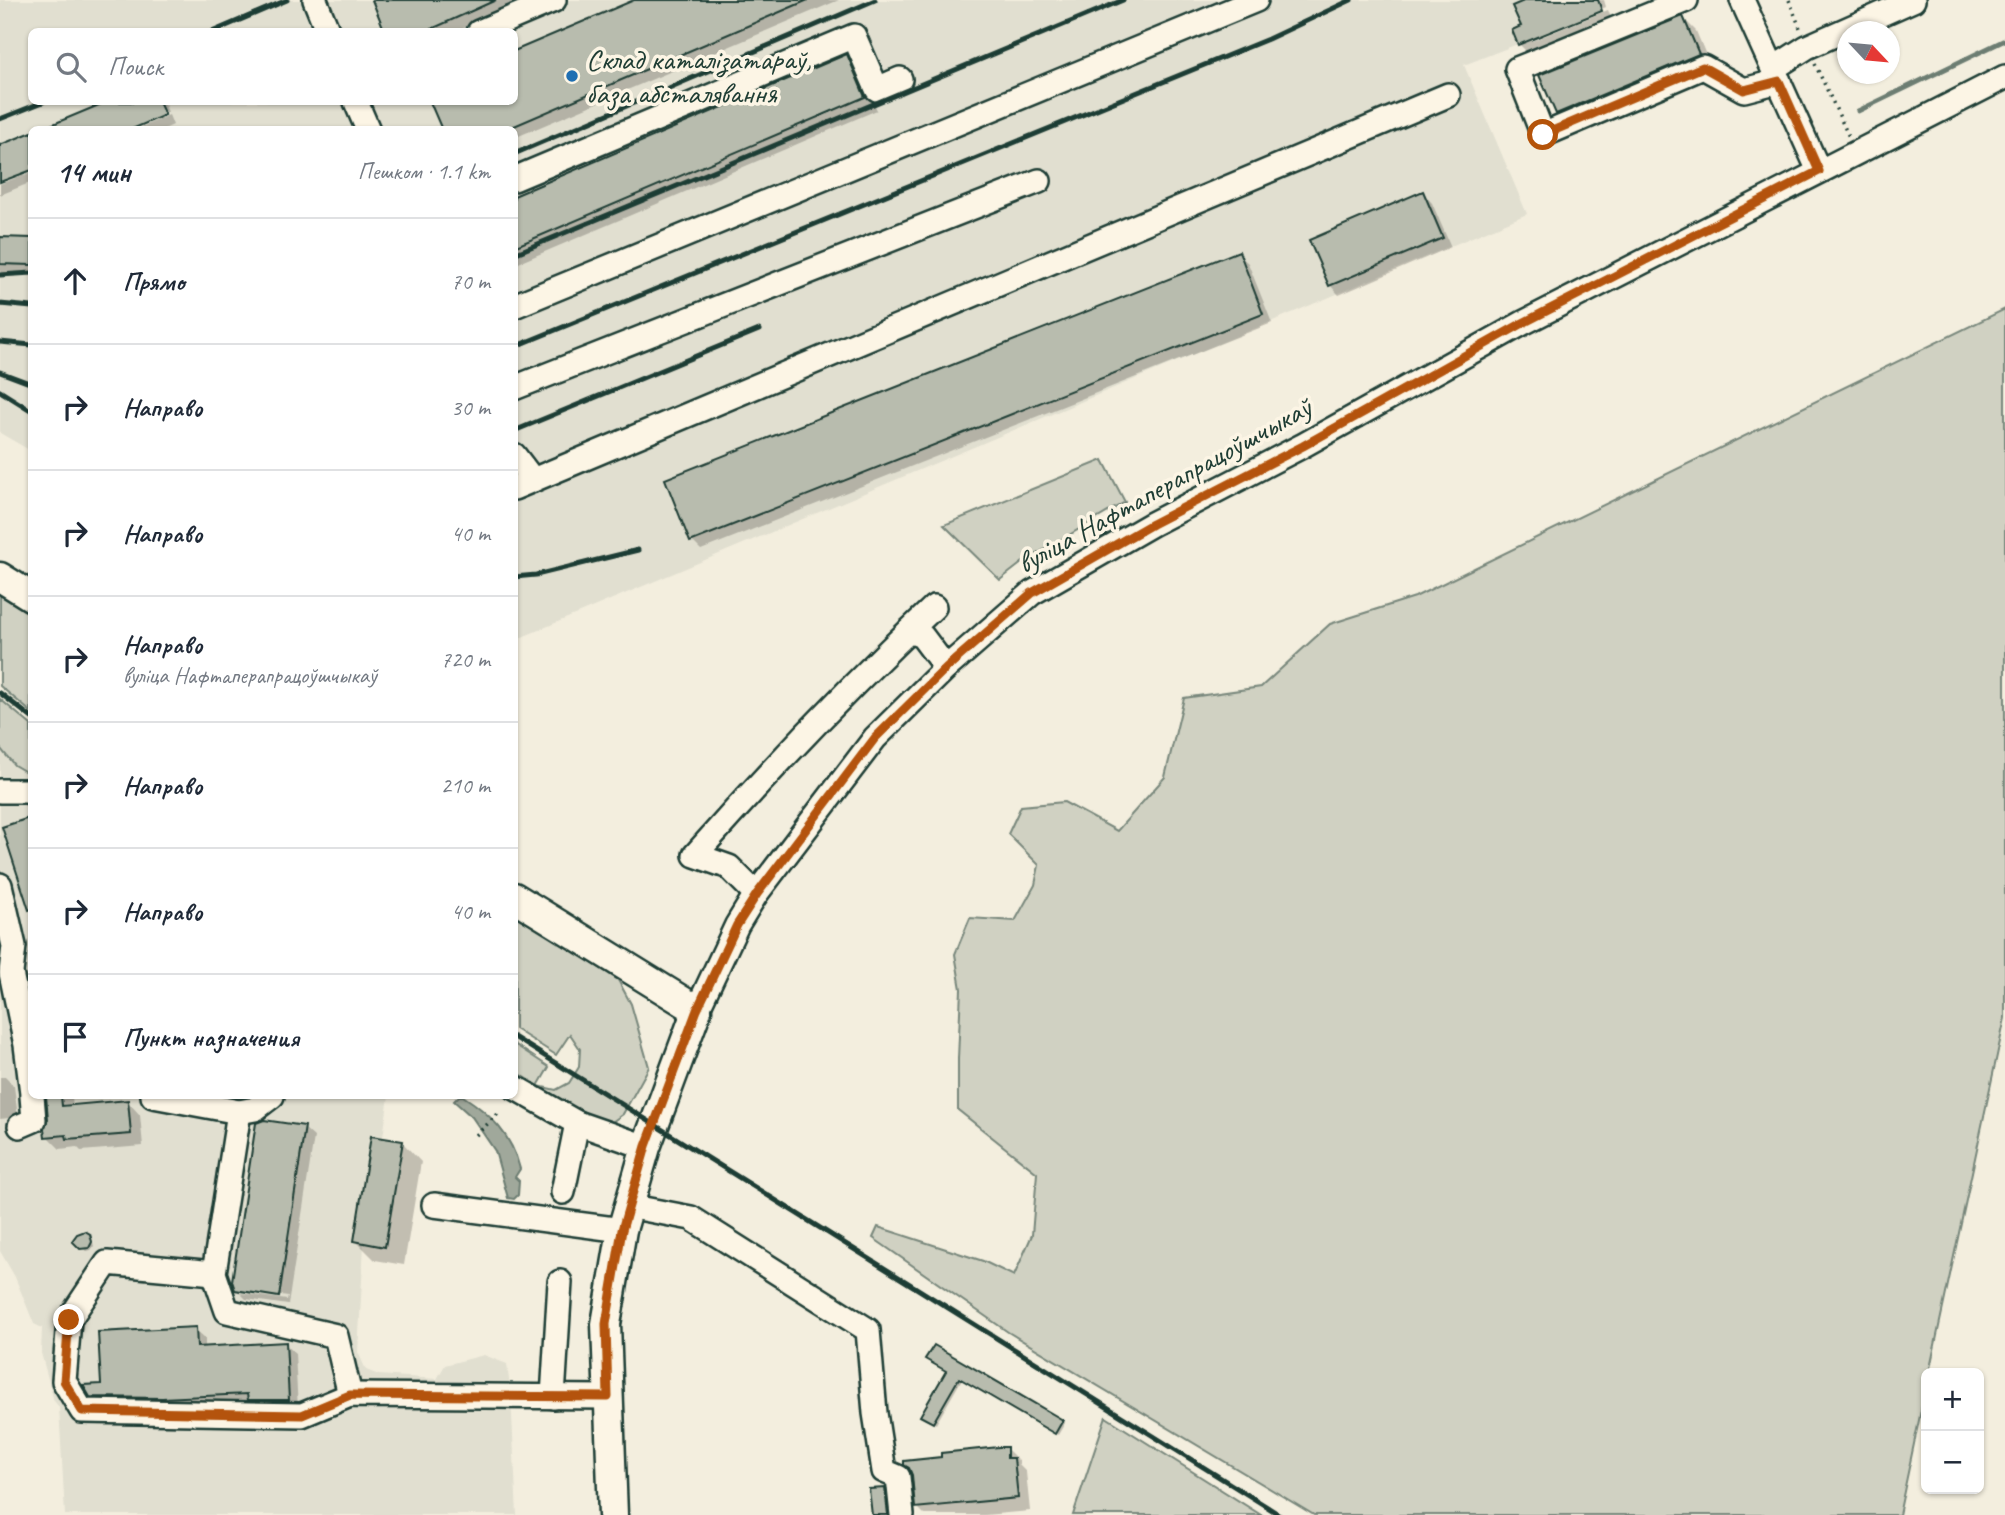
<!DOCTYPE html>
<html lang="ru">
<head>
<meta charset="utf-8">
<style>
  :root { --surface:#fff; --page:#f2f2f3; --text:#1f2937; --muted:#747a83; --line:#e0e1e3 }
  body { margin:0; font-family:Caveat,sans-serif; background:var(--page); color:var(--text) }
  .controls { position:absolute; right:21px; bottom:21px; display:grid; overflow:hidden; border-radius:10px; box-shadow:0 2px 5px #0004 }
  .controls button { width:63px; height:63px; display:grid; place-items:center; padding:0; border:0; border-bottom:2px solid var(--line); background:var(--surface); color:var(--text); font:35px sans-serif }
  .compass { position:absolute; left:1837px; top:21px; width:63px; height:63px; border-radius:50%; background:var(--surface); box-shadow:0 2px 5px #0004; rotate:116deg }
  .stop { position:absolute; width:21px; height:21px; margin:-16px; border:5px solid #b45309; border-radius:50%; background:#fff }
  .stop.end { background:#b45309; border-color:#fff; box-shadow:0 2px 7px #0008 }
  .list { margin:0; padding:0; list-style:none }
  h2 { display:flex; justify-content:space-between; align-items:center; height:91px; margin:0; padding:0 28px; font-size:30px }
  h2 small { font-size:23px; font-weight:400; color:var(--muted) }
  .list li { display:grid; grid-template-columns:46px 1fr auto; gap:21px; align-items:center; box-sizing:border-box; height:126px; padding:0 28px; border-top:2px solid var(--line) }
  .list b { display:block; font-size:26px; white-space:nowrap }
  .list p { margin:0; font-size:23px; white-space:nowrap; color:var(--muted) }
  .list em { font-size:23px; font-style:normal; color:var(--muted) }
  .icon { flex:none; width:38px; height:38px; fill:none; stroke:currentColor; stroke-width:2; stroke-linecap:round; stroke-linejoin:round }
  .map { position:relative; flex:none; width:2005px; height:1515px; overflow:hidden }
  .search { position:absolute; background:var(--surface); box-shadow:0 2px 5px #0004; left:28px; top:28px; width:490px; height:77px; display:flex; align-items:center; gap:18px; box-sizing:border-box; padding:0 24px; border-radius:10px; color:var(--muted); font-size:26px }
  .panel { position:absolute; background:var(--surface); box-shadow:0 2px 5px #0004; left:28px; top:126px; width:490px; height:973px; border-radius:10px }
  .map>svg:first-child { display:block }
  .built { fill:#e1dfd0; fill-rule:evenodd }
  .green { fill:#d0d1c2; stroke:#78877b; stroke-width:2 }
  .water { fill:#a0a89b; stroke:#6c7d72; stroke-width:2 }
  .shadow { fill:#0003; fill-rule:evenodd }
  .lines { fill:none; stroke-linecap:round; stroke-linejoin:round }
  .stream { stroke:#6c7d72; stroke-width:5 }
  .building { fill:#b8bcae; stroke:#1f3d34; stroke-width:2 }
  .minor-casing { stroke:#1f3d34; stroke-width:28 }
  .major-casing { stroke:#1f3d34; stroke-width:33 }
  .path { stroke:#1f3d34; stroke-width:3.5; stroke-dasharray:2 5; stroke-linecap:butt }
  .minor { stroke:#fcf5e5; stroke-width:23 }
  .major { stroke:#fcf5e5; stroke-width:28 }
  .rail { stroke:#1f3d34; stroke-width:5 }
  .route { stroke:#b45309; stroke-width:9 }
  .poi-dot { fill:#1f6fb2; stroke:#fcf5e5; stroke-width:2.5 }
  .labels { text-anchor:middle; stroke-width:7; stroke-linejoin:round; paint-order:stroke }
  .poi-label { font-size:30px; fill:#1f3d34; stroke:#fcf5e5; text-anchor:start }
  .street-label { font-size:30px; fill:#1f3d34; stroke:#fcf5e5 }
</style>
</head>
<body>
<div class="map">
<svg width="2005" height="1515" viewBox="0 0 2005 1515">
  <rect width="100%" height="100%" fill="#f3eede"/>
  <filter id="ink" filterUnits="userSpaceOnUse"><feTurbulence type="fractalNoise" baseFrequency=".0143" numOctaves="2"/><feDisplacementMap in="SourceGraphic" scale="14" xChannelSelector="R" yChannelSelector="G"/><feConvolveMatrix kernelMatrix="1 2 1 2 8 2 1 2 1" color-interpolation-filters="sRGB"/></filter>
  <g filter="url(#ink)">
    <g class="built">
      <path d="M0,0H1598L1602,11L1464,65L1527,214L515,640L514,130H32L31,451L0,433ZM32,32H514V102H32Z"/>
      <path d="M0,748L14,765L31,775L32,1096H389L383,1137L403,1141L385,1247L364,1244L358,1352L366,1370L379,1375L437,1379L445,1365L484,1355L507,1364L511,1396L517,1515H65L59,1407L54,1401L41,1353L42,1328L34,1324L15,1277L0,1251Z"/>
    </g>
    <g class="green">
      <path d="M2005,309V1018L1929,1373H1926V1387L1899,1515H1314L1008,1332L873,1238L878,1227L983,1261L1014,1276L1032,1235L1037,1173L958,1110V1059L961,989L955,954L970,918L1015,921L1035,885L1039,865L1008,834L1021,806L1064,802L1117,831L1165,777L1184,698L1261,687L1330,624L1415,597Z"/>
      <path d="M1103,460L1125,502L1023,562L1000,580L944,525Z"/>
      <path d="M0,592L31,611V712L0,686Z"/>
      <path d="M0,699L31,725V775L14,765L0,748Z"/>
      <path d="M515,912L618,980L631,1004L649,1067L623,1114L612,1122L581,1112L515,1071L514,1044L549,1067L538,1086L556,1090L569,1083L579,1067L580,1049L570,1034L556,1055L515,1029Z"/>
      <path d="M1106,1416V1417L1261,1515H1073Z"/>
    </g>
    <path class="water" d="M459,1096H463C491,1114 512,1136 520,1169L515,1177L519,1181L518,1195L514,1199L508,1198L495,1151L472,1117L454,1101Z"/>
    <g class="shadow">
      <path d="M374,0H525L455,32H387Z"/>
      <path d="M638,0H839L514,138V130H444L432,102H514Z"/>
      <path d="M1531,0H1604L1606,7L1532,37V41L1608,10L1613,23L1531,56L1519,44Z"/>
      <path d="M1683,18L1696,31L1711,67L1570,126L1557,113Z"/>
      <path d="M846,56L859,69L877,110L514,265V198Z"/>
      <path d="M111,102H164L168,112L125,130H42Z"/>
      <path d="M169,115L173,125L162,130H135Z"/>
      <path d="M32,172V182L0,195V184Z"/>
      <path d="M1423,193L1432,203L1451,247L1339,295L1330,285Z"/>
      <path d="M0,238L32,240V276L0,275Z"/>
      <path d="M1238,254L1248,263L1272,323L701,550L692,541Z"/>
      <path d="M0,1077H5L14,1086L18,1117L0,1119Z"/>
      <path d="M48,1096H72L73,1107L128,1102L140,1115L143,1146L81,1151L77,1147L60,1149L47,1136L50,1119Z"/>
      <path d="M304,1128L314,1137L288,1305L246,1299L236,1289ZM240,1289L288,1296L287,1300L240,1293Z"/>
      <path d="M402,1142L421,1162L404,1265L375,1260L356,1241Z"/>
      <path d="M89,1236L92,1239L94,1246L91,1250L87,1251L79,1246Z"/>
      <path d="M195,1329L205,1338V1348L285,1344L295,1353L298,1409H259L253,1403L173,1407L101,1406L91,1396L103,1386Z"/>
      <path d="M948,1372L1062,1421L1065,1423L1058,1435L962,1379L936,1424L925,1418Z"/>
      <path d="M1006,1448L1019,1461V1465L1026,1472L1030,1511L985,1515H925L917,1507L913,1474L911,1469Z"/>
      <path d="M884,1490L887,1492L889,1515H873Z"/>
    </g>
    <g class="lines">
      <path class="stream" d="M1858,111L2005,40"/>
    </g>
    <g class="building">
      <path d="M372,0H496L425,32H385Z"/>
      <path d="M634,0H808L505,130H442L430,102H514V51Z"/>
      <path d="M1526,0H1598L1602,11L1518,45L1512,30L1521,26L1512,6Z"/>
      <path d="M1683,16L1699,54L1556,114L1539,75Z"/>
      <path d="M847,54L865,97L514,247V196Z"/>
      <path d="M106,102H159L165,115L130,130H39Z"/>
      <path d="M32,132V170L0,182V145Z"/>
      <path d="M1423,191L1443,238L1329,286L1309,240Z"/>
      <path d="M0,237L32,238V265L0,264Z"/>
      <path d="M1239,251L1263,314L690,542L665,479Z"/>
      <path d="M32,817V909L29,910L2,827Z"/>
      <path d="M46,1096H61L62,1106L128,1100L131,1134L67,1139L66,1135L45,1137L44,1129L48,1119Z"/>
      <path d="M264,1120L305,1126L279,1297L235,1290L232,1281L256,1123Z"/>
      <path d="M371,1136L403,1141L385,1247L354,1241Z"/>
      <path d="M85,1231L90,1234L92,1242L89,1248L80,1249L72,1241L77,1234Z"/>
      <path d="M196,1327L197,1347L286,1342L289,1400H248L247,1394L162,1398L90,1397L83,1385L101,1384L98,1332Z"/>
      <path d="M934,1345L1063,1420L1055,1434L959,1378L933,1423L920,1416L946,1371L925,1359Z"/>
      <path d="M999,1447H1007V1458H1014L1018,1498L915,1508L912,1475L909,1468L904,1465V1461L941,1457V1453Z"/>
      <path d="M885,1488L888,1515H872L869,1489Z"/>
    </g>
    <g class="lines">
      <g class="minor-casing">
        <g id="minor">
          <path d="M315,0L328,32"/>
          <path d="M1686,0L1517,69L1543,135L1703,67L1744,90L1779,81"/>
          <path d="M1742,0L1819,171"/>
          <path d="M479,32L554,0"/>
          <path d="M1774,68L1807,47L1913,0"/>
          <path d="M356,102L368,130"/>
          <path d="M514,179L854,36L877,89L900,79"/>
          <path d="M514,306L1256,0"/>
          <path d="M514,388L1039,181"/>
          <path d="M514,455L533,480"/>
          <path d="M514,488L1448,95"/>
          <path d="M909,631L922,636L946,668"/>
          <path d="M0,791H27L32,793"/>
          <path d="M0,885L14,946L11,973L26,1045L32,1093"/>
          <path d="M756,894L729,867L695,855C771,769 850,686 934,607"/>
          <path d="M697,1010L737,925L756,894L875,738L946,668L1032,593L1152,524L1302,446L1523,323L2005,77"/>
          <path d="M514,1087L577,1123L646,1147"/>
          <path d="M153,1096L239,1112L255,1109L272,1096"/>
          <path d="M239,1112L214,1273L227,1311L336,1336L350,1395"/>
          <path d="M20,1126L34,1120L32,1096"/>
          <path d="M563,1192L577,1123"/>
          <path d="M434,1205L622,1230"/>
          <path d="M628,1206L691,1218L868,1330L875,1413L884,1471L898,1477L902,1515"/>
          <path d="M214,1273L107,1263L69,1320L64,1381L82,1411L302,1415L350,1395L608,1397"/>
          <path d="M553,1397L560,1282"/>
        </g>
      </g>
      <g class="major-casing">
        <g id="major">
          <path d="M0,577L32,597"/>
          <path d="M514,897L697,1010L646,1147L622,1230L606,1324L613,1515"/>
        </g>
      </g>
      <g class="path">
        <path d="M1789,0L1800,28"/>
        <path d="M1815,64L1849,137"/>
        <path d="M476,1135L500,1112"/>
      </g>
      <use href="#minor" class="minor"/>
      <use href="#major" class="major"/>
      <g class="rail">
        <path d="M212,32L287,0"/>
        <path d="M0,119L43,102"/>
        <path d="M514,154L875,0"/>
        <path d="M514,254L1123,0"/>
        <path d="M0,275L32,273"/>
        <path d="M0,304L32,307"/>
        <path d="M0,342L32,345"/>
        <path d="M514,347L1268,39L1351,0"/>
        <path d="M0,372L32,384"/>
        <path d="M0,391L32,411"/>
        <path d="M514,431L759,330"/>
        <path d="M514,577L536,575L638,550"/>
        <path d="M0,693L32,718"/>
        <path d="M514,1037L1280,1515"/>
      </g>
    </g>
  </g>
  <g class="lines" filter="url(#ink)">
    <path class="route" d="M69,1320L64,1381L82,1411L302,1415L350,1395L608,1397L606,1324L622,1230L646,1146L697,1010L737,925L757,894L875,738L946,668L1032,593L1152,524L1303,446L1523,323L1819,171L1779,81L1744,90L1703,67L1543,135"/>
  </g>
  <circle class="poi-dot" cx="572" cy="76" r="7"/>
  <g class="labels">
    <g class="poi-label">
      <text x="586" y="69">Склад каталізатараў,<tspan x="586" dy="34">база абсталявання</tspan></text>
    </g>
    <g class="street-label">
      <text transform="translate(1164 485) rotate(-29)" y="10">вуліца Нафтаперапрацоўшчыкаў</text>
    </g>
  </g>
</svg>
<div class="controls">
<button>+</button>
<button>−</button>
</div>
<svg class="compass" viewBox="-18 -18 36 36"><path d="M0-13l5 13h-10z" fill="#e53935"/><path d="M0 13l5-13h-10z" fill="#747a83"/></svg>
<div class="stop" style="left:1543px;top:135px"></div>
<div class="stop end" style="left:69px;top:1320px"></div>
<div class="search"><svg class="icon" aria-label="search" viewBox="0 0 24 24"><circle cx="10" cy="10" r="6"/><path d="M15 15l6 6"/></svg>Поиск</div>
<section class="panel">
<h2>14 мин<small>Пешком · 1.1 km</small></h2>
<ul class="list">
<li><svg class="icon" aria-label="ahead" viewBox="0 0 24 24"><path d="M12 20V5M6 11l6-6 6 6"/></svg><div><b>Прямо</b></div><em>70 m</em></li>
<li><svg class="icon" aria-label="right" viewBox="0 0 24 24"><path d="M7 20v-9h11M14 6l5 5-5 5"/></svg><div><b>Направо</b></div><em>30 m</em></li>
<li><svg class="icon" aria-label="right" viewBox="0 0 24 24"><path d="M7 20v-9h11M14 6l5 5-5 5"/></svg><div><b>Направо</b></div><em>40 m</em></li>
<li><svg class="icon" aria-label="right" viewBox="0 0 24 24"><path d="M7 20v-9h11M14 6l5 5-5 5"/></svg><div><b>Направо</b><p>вуліца Нафтаперапрацоўшчыкаў</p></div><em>720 m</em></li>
<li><svg class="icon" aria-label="right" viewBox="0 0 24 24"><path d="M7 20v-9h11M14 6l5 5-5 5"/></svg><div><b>Направо</b></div><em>210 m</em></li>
<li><svg class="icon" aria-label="right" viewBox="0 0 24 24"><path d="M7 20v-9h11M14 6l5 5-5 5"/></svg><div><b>Направо</b></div><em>40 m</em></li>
<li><svg class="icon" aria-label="arrive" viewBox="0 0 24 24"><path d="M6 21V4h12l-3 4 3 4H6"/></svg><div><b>Пункт назначения</b></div></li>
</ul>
</section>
</div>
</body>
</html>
